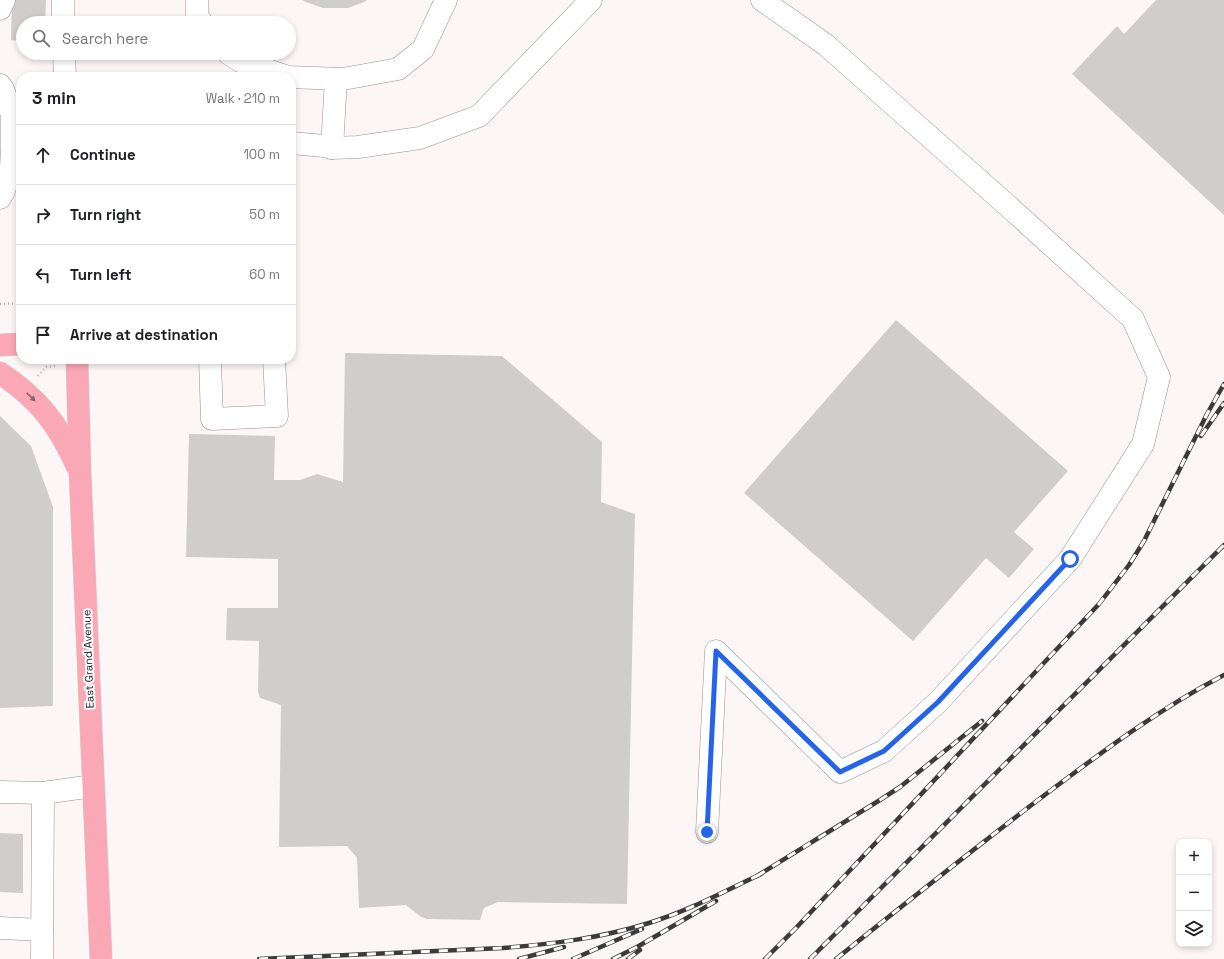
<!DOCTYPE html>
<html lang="en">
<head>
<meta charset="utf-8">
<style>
  :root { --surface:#fff; --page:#f6f6f6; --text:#202124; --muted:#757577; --line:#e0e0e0 }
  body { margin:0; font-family:"Space Grotesk",sans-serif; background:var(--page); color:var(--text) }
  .controls { position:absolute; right:12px; bottom:12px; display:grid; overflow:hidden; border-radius:8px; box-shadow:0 2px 6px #0003 }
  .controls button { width:36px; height:36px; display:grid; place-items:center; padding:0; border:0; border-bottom:1px solid var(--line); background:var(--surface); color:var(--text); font:20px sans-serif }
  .stop { position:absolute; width:12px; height:12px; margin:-9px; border:3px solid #2563eb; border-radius:50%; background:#fff }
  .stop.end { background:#2563eb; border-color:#fff; box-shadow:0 1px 4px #0008 }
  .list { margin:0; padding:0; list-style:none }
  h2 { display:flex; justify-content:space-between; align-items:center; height:52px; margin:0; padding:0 16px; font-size:17px }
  h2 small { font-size:13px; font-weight:400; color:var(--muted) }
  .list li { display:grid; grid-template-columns:26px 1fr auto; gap:12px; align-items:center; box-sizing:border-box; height:60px; padding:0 16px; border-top:1px solid var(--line) }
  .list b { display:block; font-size:15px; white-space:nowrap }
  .list em { font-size:13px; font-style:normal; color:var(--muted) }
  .icon { flex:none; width:22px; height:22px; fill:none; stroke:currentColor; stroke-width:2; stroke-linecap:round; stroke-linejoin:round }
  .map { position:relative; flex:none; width:1224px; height:959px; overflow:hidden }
  .search { position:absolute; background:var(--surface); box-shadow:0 2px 6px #0003; left:16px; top:16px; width:280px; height:44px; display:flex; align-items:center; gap:10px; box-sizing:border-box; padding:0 14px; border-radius:22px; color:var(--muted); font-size:15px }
  .panel { position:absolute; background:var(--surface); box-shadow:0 2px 6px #0003; left:16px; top:72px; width:280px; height:292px; border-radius:16px }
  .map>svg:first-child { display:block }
  .building { fill:#d2cdcd }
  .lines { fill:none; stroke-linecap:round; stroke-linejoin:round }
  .minor-casing { stroke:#979192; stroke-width:23 }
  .major-casing { stroke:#d2d2d2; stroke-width:23 }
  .path { stroke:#b5b0b0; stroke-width:2.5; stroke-dasharray:1 3; stroke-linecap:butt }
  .minor { stroke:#fff; stroke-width:22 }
  .major { stroke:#faa7b6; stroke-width:22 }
  .rail-casing { stroke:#3e3a3b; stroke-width:4.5 }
  .rail { stroke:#fff; stroke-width:3; stroke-dasharray:9; stroke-linecap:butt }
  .oneway { fill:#8d626a }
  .route { stroke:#2563eb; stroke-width:5 }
  .labels { text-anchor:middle; stroke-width:4; stroke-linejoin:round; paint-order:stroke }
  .street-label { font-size:11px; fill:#201d1e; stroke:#fff }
</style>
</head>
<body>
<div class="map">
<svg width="1224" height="959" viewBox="0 0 1224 959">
  <rect width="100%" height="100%" fill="#fcf6f6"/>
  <g class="building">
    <path d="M12,0H46L45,23H23V41L11,40Z"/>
    <path d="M302,0H367L364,2L348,8H323L306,2Z"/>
    <path d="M1156,0H1224V215L1072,74L1117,26L1124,34Z"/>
    <path d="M896,320L1068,471L1014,532L1034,549L1009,578L986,558L913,641L744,493Z"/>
    <path d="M345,353L502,356L602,442L601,502L635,514L627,904L498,902L484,908L480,920L427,919L421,917L406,905L359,908L357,858L347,846L279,847L281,705L260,698L258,691L259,641L226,640L227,608H278V559L186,557L189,434L275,436L274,480H300L317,474L343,482Z"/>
    <path d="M0,416L31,446L53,507V706L0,708Z"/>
    <path d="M0,833L23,834V893L0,892Z"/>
  </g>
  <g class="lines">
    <g class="minor-casing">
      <g id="minor">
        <path d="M63,0V23"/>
        <path d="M197,0V16L202,23"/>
        <path d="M0,9L4,0"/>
        <path d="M64,53L65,77"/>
        <path d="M228,53L240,61L288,77L343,79L398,69L423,49L446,0"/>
        <path d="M0,85L3,89L12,115V149L11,167L4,191L0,198"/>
        <path d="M291,143L324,146L332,148L358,147L420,138L479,116L591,0"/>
        <path d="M332,148L336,79"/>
        <path d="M210,359L212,419L277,416L274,359"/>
        <path d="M0,792L43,793L93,786"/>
        <path d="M707,832L716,651L840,772L884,751L938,702L1070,559L1143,444L1159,377L1133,319L1008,206L826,45L762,0"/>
        <path d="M0,928L42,930"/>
        <path d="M42,959L43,793"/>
      </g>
    </g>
    <g class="major-casing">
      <g id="major">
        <path d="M0,345L21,344"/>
        <path d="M77,359L80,472L101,959"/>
        <path d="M0,373C39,399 58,424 77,466"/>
      </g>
    </g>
    <g class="path">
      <path d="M0,304L21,303"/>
      <path d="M46,359V367"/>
      <path d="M38,376L46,367L57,366"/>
    </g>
    <use href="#minor" class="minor"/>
    <use href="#major" class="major"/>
    <g class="rail-casing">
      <g id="rail">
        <path d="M1201,436L1224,403"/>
        <path d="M757,876L880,800L900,787L982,721"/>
        <path d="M259,959L503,948C553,944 601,938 649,923C688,911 725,891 761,874"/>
        <path d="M519,959L564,947"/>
        <path d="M573,959L642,929"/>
        <path d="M613,959L637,947L716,901"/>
        <path d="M628,959L640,950"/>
        <path d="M765,959L796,928L1099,604L1129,565L1144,541L1207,414L1224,384"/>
        <path d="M810,959L1224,545"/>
        <path d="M836,959C903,905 970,852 1038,800C1098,755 1157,710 1224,675"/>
      </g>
    </g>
    <use href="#rail" class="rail"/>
  </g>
  <defs><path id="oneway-solid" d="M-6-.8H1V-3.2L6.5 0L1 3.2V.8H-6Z"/></defs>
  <use class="oneway" href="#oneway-solid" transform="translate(31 397) rotate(43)"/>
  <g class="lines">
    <path class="route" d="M707,832L716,651L840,772L884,751L938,702L1070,559"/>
  </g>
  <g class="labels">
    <g class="street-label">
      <text transform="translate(88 659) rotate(-92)" y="4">East Grand Avenue</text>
    </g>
  </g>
</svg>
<div class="controls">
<button>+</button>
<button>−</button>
<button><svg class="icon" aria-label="layers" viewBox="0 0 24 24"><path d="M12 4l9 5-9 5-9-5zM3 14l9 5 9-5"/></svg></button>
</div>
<div class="stop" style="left:1070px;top:559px"></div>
<div class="stop end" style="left:707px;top:832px"></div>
<div class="search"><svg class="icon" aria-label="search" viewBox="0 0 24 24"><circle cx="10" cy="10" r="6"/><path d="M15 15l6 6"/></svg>Search here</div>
<section class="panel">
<h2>3 min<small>Walk · 210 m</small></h2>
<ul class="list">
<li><svg class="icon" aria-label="ahead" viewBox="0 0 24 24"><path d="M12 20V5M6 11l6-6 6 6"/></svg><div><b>Continue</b></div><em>100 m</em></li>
<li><svg class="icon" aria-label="right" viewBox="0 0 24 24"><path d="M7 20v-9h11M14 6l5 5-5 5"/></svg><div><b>Turn right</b></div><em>50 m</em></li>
<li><svg class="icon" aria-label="left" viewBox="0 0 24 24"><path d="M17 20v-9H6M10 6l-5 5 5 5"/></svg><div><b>Turn left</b></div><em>60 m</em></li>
<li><svg class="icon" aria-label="arrive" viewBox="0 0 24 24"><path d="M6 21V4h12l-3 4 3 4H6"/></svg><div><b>Arrive at destination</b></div></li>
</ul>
</section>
</div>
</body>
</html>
